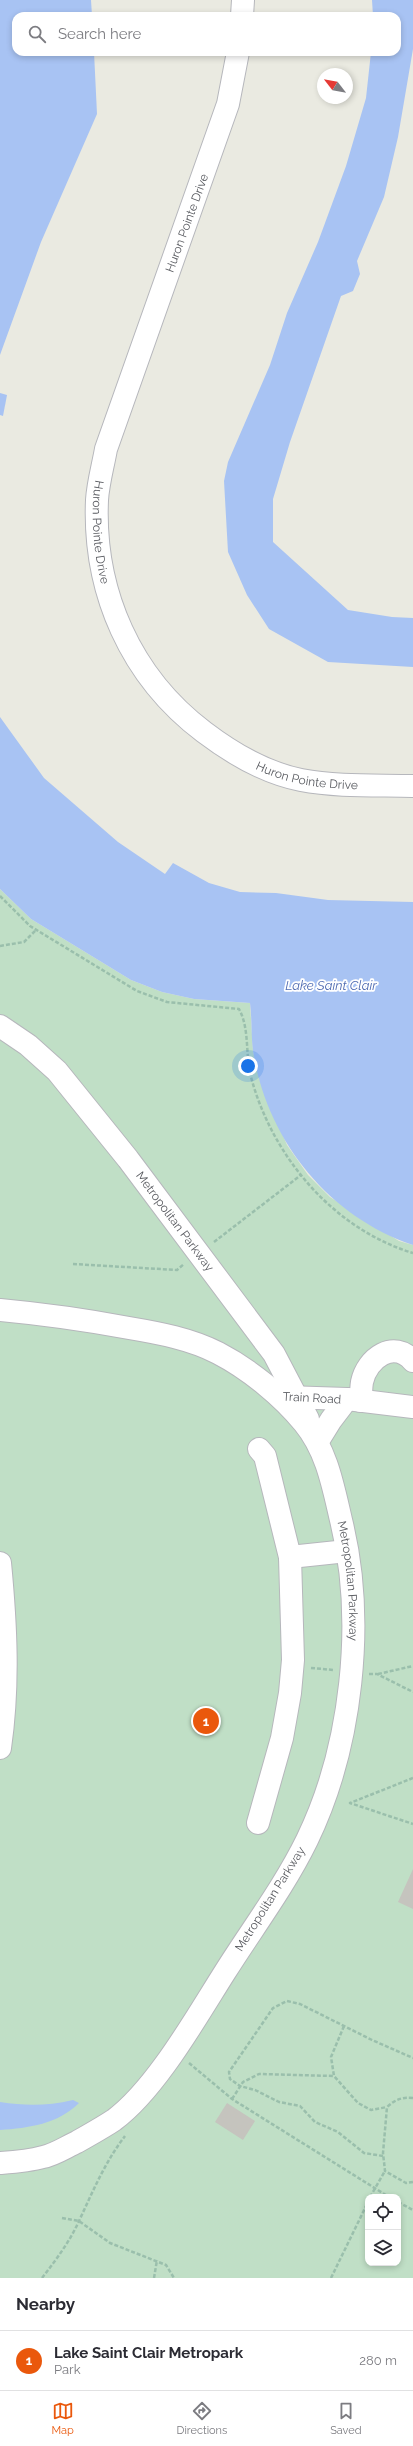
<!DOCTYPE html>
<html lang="en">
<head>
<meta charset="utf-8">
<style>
  :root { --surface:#fff; --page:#f7f7f7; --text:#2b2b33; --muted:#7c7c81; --line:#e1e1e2; --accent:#ea580c }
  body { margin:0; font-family:Raleway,sans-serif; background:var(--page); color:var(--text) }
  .controls { position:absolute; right:12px; bottom:12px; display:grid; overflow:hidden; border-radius:8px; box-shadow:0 2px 6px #0003 }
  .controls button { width:36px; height:36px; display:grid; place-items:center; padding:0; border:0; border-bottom:1px solid var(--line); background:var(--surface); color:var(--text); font:20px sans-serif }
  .compass { position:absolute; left:317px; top:68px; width:36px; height:36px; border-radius:50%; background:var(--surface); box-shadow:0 2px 6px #0003; rotate:301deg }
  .you { position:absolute; left:248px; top:1066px; width:14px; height:14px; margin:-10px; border:3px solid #fff; border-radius:50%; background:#1a73e8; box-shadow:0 0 0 6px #1a73e833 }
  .badge { display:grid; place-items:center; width:26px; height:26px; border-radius:50%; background:var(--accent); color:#fff; font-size:13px; font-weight:700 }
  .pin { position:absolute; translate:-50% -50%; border:2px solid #fff; box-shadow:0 1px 4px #0006 }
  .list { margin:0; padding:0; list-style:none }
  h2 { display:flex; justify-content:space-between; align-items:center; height:52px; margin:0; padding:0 16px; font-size:17px }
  h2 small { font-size:13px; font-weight:400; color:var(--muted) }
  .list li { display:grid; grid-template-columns:26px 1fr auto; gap:12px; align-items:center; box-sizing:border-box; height:60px; padding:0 16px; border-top:1px solid var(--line) }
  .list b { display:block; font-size:15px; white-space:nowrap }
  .list p { margin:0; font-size:13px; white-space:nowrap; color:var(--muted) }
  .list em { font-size:13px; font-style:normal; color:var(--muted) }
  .icon { flex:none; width:22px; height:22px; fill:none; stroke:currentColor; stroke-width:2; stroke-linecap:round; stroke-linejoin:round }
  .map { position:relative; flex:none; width:413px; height:2278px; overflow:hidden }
  .search { position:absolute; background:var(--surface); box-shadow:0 2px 6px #0003; left:12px; right:12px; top:12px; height:44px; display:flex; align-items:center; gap:10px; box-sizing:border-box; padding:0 14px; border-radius:12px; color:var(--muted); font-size:15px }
  .sheet { height:112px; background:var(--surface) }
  nav { display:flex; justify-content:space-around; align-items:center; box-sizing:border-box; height:56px; border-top:1px solid var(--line); background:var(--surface); font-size:11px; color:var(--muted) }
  nav a { display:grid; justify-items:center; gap:2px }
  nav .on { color:var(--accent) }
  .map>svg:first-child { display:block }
  .green { fill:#c0dfc6; fill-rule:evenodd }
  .water { fill:#a8c3f3 }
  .building { fill:#c5c4be }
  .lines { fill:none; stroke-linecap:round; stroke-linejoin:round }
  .minor-casing { stroke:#b6b7bc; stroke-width:24 }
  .path { stroke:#9abfac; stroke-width:2.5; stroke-dasharray:4 2; stroke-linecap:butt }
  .minor { stroke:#fff; stroke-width:22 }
  .labels { text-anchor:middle; stroke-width:3.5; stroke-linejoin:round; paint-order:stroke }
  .street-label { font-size:12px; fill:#595b60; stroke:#fff }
  .water-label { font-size:13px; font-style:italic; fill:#4f6bb2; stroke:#fff }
</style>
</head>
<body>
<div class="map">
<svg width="413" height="2278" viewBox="0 0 413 2278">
  <rect width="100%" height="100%" fill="#eaeae1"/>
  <path class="green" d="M0,889L31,919L131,980L162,992L194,999L250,1003L253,1051L260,1081L287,1145L308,1175L330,1197L399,1241L413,1245V2278H0ZM368,2197H398V2263H368Z"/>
  <g class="water">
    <path d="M0,0H91L92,16H16V52H94L97,114L41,242L0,355Z"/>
    <path d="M372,0H413V49L398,137L384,197L357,261L360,274L353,291L341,296L290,442L273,499V542L348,610L392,617L413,618V667L328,662L269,629L247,595L228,552L224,481L228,462L270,365L287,313L318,242L346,166L366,98L371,52H397V16H373Z"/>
    <path d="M0,393L7,395L3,416L0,415Z"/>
    <path d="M0,717L44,778L118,842L165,874L173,863L209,883L240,892L276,893L328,900L413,902V1245C328,1216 267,1140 253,1051C251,1035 252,1019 250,1003L194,999L162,992L131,980L31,919L0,889Z"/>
    <path d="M73,2100L79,2103C58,2124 29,2128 0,2130V2102C26,2106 47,2106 73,2100Z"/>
  </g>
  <g class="building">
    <path d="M413,1869V1909L398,1902Z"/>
    <path d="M227,2103L255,2121L243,2140L215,2122Z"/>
  </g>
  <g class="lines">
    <g class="minor-casing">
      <g id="minor">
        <path d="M242,16L243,0"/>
        <path id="s1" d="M238,52L228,104L106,449C103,466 98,483 97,500C93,592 131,677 204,732C233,754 265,773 301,780C338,787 376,785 413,786"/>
        <path id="s2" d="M0,1026L28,1045L57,1071L128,1159L274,1354L308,1419"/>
        <path id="s3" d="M0,1310C43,1314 86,1320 129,1328C159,1333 191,1339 218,1353C249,1369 282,1396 304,1423C327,1451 333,1486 341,1520C366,1621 352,1747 307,1840C284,1887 252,1929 225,1972C197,2016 156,2089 114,2120C102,2128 89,2135 77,2142C66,2147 54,2155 43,2157C29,2161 14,2162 0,2163"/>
        <path d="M285,1397L347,1399L413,1407"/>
        <path d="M361,1401C361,1395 361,1388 362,1382C367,1358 394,1339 413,1361"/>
        <path d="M318,1441L331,1420L347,1399"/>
        <path d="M290,1557L347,1551"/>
        <path d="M0,1563C6,1625 9,1686 0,1748"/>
        <path d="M258,1823L282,1738L290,1693L293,1660L290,1557L265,1456L259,1449"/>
      </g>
    </g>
    <g class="path">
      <path d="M0,896L30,926L137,991L167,1002L239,1009C250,1029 245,1055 251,1077C272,1156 333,1229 413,1253"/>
      <path d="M0,946L24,942L36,930"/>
      <path d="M214,1242L301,1175"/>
      <path d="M73,1264L177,1270L184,1264"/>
      <path d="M311,1668L334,1670"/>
      <path d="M369,1674H377L413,1692"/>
      <path d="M378,1674L413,1666"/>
      <path d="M413,1778L350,1803L413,1824"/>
      <path d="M344,2026L331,2057L334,2076L358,2103L371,2110L387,2107"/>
      <path d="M189,2063L232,2099L389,2197"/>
      <path d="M413,2098C402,2097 396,2099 387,2107L383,2153L385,2171L406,2183L413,2182"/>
      <path d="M232,2099L243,2082L259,2074L334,2076"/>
      <path d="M383,2156L364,2153L338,2132L315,2122L300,2106L279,2102L255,2090L240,2086L230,2079L229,2072L273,2008L287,2001L300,2004L372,2040L413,2058"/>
      <path d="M370,2197L385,2171"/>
      <path d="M398,2202L413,2210"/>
      <path d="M62,2218L79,2221L110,2243L166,2265L174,2278"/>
      <path d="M42,2278C56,2260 70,2241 79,2221C93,2191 105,2162 125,2136"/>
      <path d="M154,2278L157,2260"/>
      <path d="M331,2278L368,2202"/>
    </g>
    <use href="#minor" class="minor"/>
  </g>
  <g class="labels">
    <g class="street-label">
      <text transform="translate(187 223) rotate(-70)" y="4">Huron Pointe Drive</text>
      <text dy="4" stroke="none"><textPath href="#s1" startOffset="503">Huron Pointe Drive</textPath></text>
      <text dy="4" stroke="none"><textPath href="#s1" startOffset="851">Huron Pointe Drive</textPath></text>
      <text dy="4" stroke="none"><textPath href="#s2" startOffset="264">Metropolitan Parkway</textPath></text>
      <text transform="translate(312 1398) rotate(3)" y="4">Train Road</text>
      <text dy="4" stroke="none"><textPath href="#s3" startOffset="501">Metropolitan Parkway</textPath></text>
      <text transform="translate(270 1899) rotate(-58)" y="4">Metropolitan Parkway</text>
    </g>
    <g class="water-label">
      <text x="331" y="990">Lake Saint Clair</text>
    </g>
  </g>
</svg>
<div class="controls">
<button><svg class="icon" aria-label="locate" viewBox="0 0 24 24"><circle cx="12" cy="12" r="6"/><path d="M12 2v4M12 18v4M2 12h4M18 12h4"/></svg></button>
<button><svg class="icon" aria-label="layers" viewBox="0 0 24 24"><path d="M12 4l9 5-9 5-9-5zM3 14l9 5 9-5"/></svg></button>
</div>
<svg class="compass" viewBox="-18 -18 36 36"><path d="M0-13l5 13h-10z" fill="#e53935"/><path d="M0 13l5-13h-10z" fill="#7c7c81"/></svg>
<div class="you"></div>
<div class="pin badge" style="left:206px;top:1721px">1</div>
<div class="search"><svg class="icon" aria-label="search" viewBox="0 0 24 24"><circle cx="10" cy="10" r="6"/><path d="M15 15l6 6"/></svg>Search here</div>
</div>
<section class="sheet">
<h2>Nearby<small></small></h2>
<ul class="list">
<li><span class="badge">1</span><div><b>Lake Saint Clair Metropark</b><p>Park</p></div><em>280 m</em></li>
</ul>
</section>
<nav>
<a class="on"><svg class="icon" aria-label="map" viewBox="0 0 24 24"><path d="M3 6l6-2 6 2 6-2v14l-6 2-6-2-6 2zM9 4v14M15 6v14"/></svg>Map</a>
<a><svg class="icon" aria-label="directions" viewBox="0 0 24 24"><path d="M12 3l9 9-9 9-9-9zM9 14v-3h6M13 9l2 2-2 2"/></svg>Directions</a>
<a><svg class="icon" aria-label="saved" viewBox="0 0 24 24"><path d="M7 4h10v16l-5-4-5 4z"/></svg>Saved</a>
</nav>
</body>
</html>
